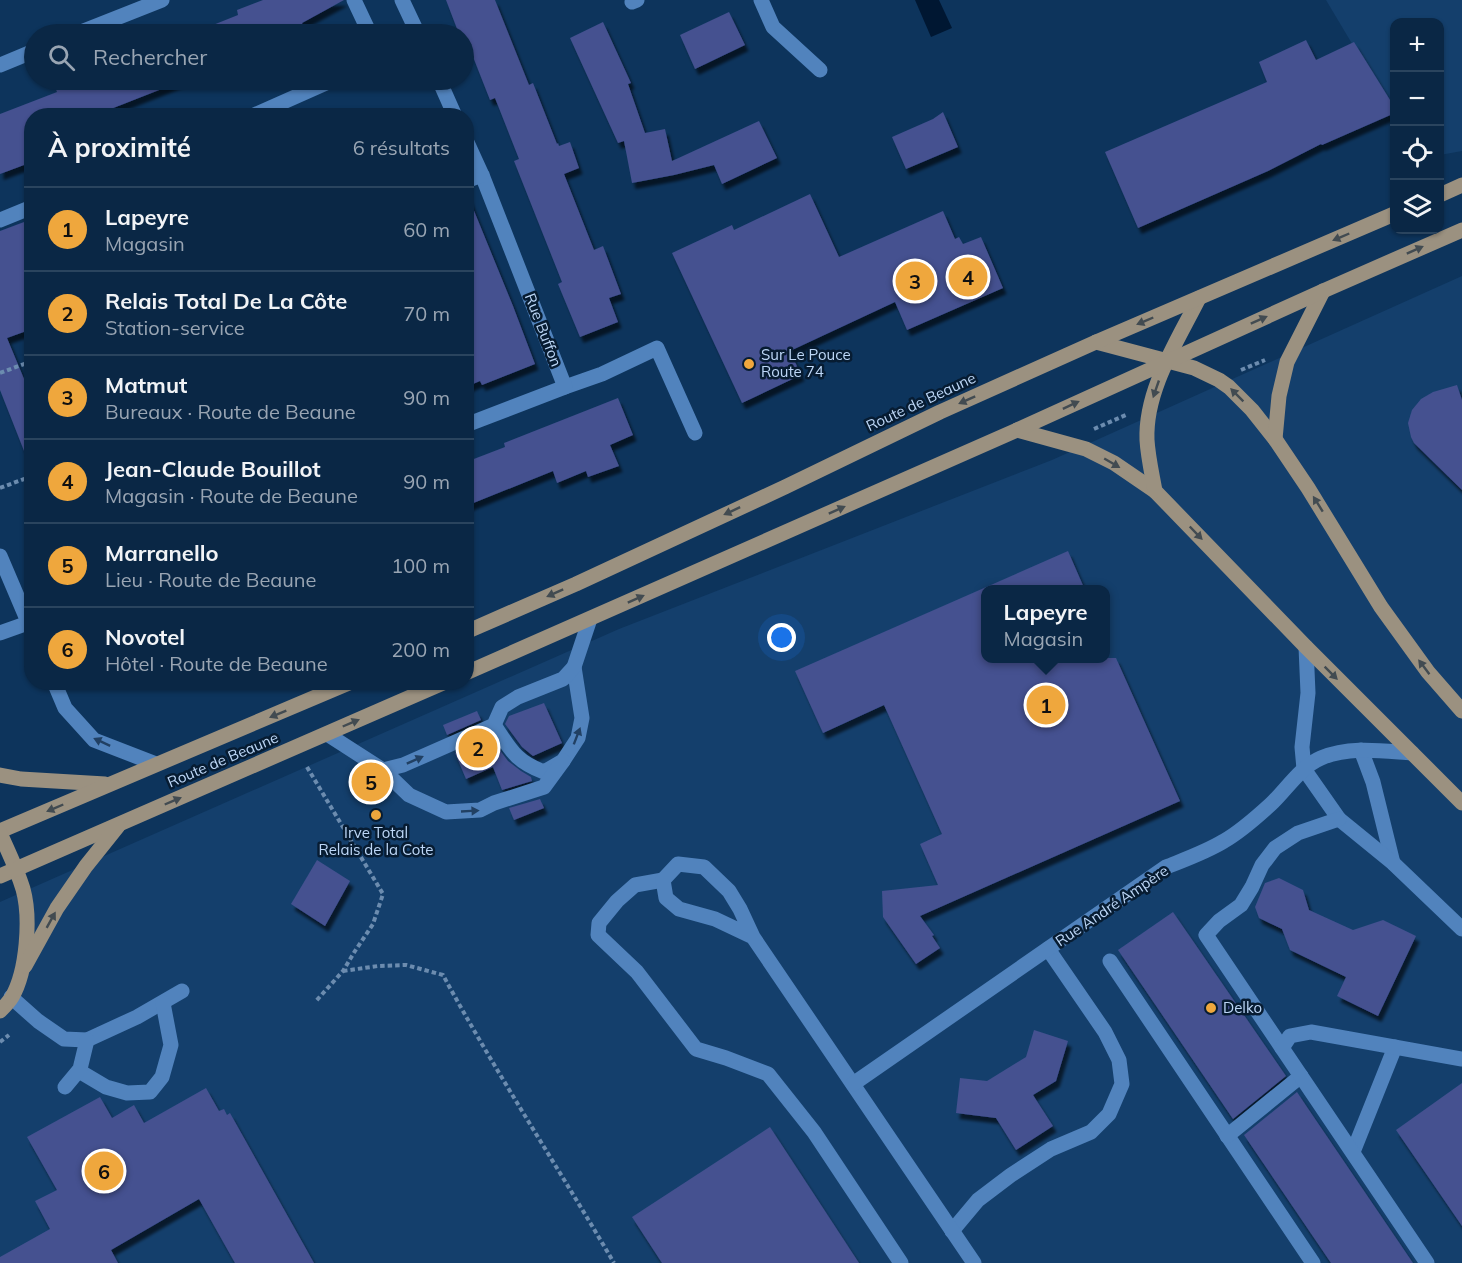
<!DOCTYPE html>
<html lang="fr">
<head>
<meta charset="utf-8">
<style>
  :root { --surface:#0a2745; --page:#183350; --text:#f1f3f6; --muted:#99a5b3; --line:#2a445e; --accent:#efa73d }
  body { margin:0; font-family:Mulish,sans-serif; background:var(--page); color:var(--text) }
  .controls { position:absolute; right:18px; top:18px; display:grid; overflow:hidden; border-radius:12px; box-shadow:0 2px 4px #0004 }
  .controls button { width:54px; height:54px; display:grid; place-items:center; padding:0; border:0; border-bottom:2px solid var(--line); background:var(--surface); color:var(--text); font:30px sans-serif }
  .you { position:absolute; left:782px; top:638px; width:21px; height:21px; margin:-15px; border:4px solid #fff; border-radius:50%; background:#1a73e8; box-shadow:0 0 0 9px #1a73e833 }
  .badge { display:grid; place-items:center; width:39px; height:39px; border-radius:50%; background:var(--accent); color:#111; font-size:20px; font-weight:700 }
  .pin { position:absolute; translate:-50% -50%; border:3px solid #fff; box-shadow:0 2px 6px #0006 }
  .popup { position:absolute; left:981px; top:585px; width:129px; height:78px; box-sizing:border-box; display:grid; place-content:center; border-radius:12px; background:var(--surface); filter:drop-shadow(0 2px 4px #0005); font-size:20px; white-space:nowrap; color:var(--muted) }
  .popup b { font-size:22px; color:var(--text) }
  .popup::after { content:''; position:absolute; left:50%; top:100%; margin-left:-12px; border:12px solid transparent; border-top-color:var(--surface) }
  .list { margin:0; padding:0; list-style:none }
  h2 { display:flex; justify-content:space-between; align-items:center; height:78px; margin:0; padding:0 24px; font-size:26px }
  h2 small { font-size:20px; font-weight:400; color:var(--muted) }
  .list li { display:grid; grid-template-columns:39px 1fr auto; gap:18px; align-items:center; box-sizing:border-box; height:84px; padding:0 24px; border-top:2px solid var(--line) }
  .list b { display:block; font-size:22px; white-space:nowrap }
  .list p { margin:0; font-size:20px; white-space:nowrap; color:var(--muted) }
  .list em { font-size:20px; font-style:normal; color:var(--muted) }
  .icon { flex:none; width:33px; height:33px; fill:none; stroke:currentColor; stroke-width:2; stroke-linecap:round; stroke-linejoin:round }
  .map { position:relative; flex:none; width:1462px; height:1263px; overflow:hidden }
  .search { position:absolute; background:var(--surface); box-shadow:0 2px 4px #0004; left:24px; top:24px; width:450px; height:66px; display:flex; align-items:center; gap:15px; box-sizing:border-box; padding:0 21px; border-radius:33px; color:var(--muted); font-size:22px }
  .panel { position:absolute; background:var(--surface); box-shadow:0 2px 4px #0004; left:24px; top:108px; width:450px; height:582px; border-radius:24px }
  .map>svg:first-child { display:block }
  .built { fill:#143f6c; fill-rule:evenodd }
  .water { fill:#001732 }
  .building { fill:#445190; filter:url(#shadow) }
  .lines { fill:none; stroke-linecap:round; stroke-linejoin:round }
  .path { stroke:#6c8caf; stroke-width:4; stroke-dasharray:4.5 3; stroke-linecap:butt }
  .service { stroke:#5183bd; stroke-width:15 }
  .minor { stroke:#5183bd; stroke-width:15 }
  .primary { stroke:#9b9180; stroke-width:15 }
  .oneway { fill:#424b51 }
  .oneway2 { fill:#214063 }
  .poi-dot { fill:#efa73d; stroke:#071c32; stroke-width:2 }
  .labels { text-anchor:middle; stroke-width:5; stroke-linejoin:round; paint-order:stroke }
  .street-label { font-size:15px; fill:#bdd7f7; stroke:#071c32 }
  .poi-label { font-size:15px; fill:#bdd7f7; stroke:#071c32; text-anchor:start }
</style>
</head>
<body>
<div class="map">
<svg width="1462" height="1263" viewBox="0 0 1462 1263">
  <defs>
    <filter id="shadow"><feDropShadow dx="3.5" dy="6" stdDeviation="1.5" flood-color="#0009"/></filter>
  </defs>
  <rect width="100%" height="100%" fill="#0d345c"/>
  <g class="built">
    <path d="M1326,0H1462V151L1440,155V22H1394V114Z"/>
    <path d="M1462,276V1263H0V902L619,629L1052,460ZM986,590H1106V658H986Z"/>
  </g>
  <path class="water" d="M915,0H939L952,28L931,37Z"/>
  <g class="building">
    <path d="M263,0H344L302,23L306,34H193V33L238,15L237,10Z"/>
    <path d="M446,0H495L529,85L533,83L557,144L558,143L559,146L570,142L579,168L564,174L594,250L603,246L621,294L609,298L618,322L580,337L558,284L562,282L514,161L519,159L495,98L490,100L466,39L464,40V34H459Z"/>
    <path d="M729,12L745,45L695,69L680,35Z"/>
    <path d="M603,22L631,83L628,84L645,133L665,129L672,161L759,121L777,158L722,184L714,165L674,175L632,183L624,141L618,143L570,38Z"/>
    <path d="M1306,40L1316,60L1354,42L1395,108V113L1322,145L1321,144L1268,171L1138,228L1105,152L1267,82L1259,62Z"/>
    <path d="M74,80H181L182,81L93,116H32V162L0,174V114L57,92L55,87Z"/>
    <path d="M943,112L958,147L906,169L892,137L933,119Z"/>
    <path d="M810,194L839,257L943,211L955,239L959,237L963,244L981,237L1003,288L907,330L895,302L790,351L801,375L742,403L672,253L732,225L734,230Z"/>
    <path d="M466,196H468L513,306L535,364L482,385L480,381L466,387Z"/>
    <path d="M32,219V329L7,338L32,398V465L30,466L0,390V231Z"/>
    <path d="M1457,385L1462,400V490L1414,443L1411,437L1408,423L1412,410L1421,399L1433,392Z"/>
    <path d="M618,398L633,435L610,445L619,466L588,477L586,471L557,483L553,471L466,506V462L505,447L504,443Z"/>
    <path d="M1068,551L1085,590H986V658H1116L1180,801L920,916L934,935L932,936L940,948L916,964L883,917L882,891L938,885L920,844L942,834L884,705L823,733L795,671Z"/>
    <path d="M544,703L562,743L533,756L522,747L505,724L509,716Z"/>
    <path d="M477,711L481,720L447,735L443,725Z"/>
    <path d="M490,737L508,761L521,771L531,777L532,781L502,790L493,767L466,779L455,753Z"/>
    <path d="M540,799L544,808L514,820L509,808Z"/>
    <path d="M317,860L350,881L325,926L291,904Z"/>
    <path d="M1279,878L1303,890L1309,910L1353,930L1383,920L1416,936L1378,1016L1337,996L1346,977L1290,950L1282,929L1259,918L1255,907L1265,883Z"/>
    <path d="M1173,912L1286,1076L1233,1119L1118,950Z"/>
    <path d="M1034,1030L1068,1041L1056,1081L1033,1095L1053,1126L1016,1150L996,1118L956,1113L960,1078L987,1081L1026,1057Z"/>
    <path d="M1462,1083V1226L1396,1130Z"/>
    <path d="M206,1088L219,1111L224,1109L227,1115L230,1113L314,1263H235L199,1199L111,1250L118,1263H0V1257L50,1229L35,1201L57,1190L27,1137L100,1097L112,1118L134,1105L144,1123Z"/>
    <path d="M1297,1092L1307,1107L1413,1263H1331L1244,1135Z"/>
    <path d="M770,1127L859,1263H662L632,1217Z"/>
  </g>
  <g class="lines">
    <g class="path">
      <path d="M1241,370L1265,360"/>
      <path d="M0,373L32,361"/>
      <path d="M1094,429L1128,414"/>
      <path d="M0,488L32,476"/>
      <path d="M307,767L383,894L373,924L355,951L343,971L316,1001"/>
      <path d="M343,971L378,966L406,965L443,975C496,1073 558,1167 614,1263"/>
      <path d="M0,1042L9,1035"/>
    </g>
    <g class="service">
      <path d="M354,0L370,34"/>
      <path d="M632,2L637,0"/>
      <path d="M252,116L333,80"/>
      <path d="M0,220L32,207"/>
      <path d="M565,387L602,374L657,348L695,433"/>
      <path d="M0,633L28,623"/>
      <path d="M494,725C511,750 515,761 544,772L563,761L578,738L582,718L574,667"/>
      <path d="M327,734L383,770L403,765L494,725L502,707L518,697L563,679L574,667L590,619"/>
      <path d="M1361,750L1373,782L1393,863"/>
      <path d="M1304,769L1339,819L1393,863L1462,929"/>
      <path d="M383,770L409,795L446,812L480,810L494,803L544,787L563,761"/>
      <path d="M663,880L635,885L617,901L599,923L598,935L637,972L696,1049L726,1058L768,1074L814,1132L901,1263"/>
      <path d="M1110,961L1313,1263"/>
      <path d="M11,997L38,1021L64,1039L87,1040L137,1017L182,991"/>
      <path d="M1282,1048L1206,935L1219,921L1241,905L1252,887L1262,865L1275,848L1298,833L1339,819"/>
      <path d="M79,1071L106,1087L127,1093L150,1092L162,1077L171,1045L163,1003"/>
      <path d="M65,1087L80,1069L87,1040"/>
      <path d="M1227,1136L1301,1076"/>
      <path d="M1353,1152L1395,1047"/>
      <path d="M952,1231L978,1200L1011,1175L1051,1149L1091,1132L1109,1114L1122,1084L1119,1060L1105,1032L1048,949"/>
      <path d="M1427,1263L1282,1048L1290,1036L1311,1032L1462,1059"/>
    </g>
    <g class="minor">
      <path d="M402,0L418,34"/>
      <path d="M761,0L773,27L820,70"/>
      <path d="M76,34L162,0"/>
      <path d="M0,65L34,51"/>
      <path d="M439,80L455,116"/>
      <path d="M466,140L482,175L565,387L466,425"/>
      <path d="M466,181L482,175"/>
      <path d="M0,556L32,631"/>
      <path d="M54,682L65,708L94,740L156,764"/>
      <path d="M1304,769L1302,747L1308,693L1306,647"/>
      <path d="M753,937L715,919L679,909L666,898L663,880L678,864L704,867L729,891L740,909L753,937L974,1263"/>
      <path d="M853,1084L1166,867C1186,859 1206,852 1224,841C1238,833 1259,815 1271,804C1287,789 1300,767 1321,758C1350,746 1382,751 1412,753"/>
    </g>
    <g class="primary">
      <path d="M1440,195L1462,185"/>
      <path d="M1096,342L1194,368L1219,380L1229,387L1252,410L1275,439L1308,488L1381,607L1428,672L1462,711"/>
      <path d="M1017,430L1086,449L1114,463L1155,491L1306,647L1462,803"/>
      <path d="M1275,439L1279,396L1287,362L1323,291"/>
      <path d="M1155,491C1152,474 1148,457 1147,440C1145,390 1177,342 1199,298"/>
      <path d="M466,632L576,584L785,487L940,412L1096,342L1394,214"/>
      <path d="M466,673L1017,430L1323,291L1462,230"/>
      <path d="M0,775L21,779L105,784"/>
      <path d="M0,831L351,682"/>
      <path d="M0,833C8,851 17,869 23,889C31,918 27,971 12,997C9,1002 4,1007 0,1011"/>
      <path d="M0,876L445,682"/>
      <path d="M25,966L57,908L86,866L118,826"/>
    </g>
  </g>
  <defs><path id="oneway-solid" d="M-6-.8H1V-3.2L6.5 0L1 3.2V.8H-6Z" transform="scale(1.5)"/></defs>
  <g class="oneway">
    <use href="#oneway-solid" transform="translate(1341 237) rotate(157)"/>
    <use href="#oneway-solid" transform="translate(1415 250) rotate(-24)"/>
    <use href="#oneway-solid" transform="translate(1259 320) rotate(-24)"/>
    <use href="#oneway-solid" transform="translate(1145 321) rotate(157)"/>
    <use href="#oneway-solid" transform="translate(1156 389) rotate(109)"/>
    <use href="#oneway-solid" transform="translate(1237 395) rotate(-135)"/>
    <use href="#oneway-solid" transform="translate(967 400) rotate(156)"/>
    <use href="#oneway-solid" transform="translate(1071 405) rotate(-25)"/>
    <use href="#oneway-solid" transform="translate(1112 463) rotate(30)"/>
    <use href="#oneway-solid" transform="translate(1318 504) rotate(-122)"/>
    <use href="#oneway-solid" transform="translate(837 510) rotate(-24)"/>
    <use href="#oneway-solid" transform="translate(732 511) rotate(155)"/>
    <use href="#oneway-solid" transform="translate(1196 533) rotate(46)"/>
    <use href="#oneway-solid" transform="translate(555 593) rotate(156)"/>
    <use href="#oneway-solid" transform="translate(636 599) rotate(-24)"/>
    <use href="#oneway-solid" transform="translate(1424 667) rotate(-127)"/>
    <use href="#oneway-solid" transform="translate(1331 673) rotate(45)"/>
    <use href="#oneway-solid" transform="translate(278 714) rotate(158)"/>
    <use href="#oneway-solid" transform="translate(351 723) rotate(-23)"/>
    <use href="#oneway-solid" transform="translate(173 801) rotate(-23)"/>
    <use href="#oneway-solid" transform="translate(55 808) rotate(157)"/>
    <use href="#oneway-solid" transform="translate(51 920) rotate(-61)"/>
  </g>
  <g class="oneway2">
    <use href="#oneway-solid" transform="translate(577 736) rotate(-69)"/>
    <use href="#oneway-solid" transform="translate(102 742) rotate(-155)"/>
    <use href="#oneway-solid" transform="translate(415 760) rotate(-24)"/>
    <use href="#oneway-solid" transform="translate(470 811) rotate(-3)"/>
  </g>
  <g class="poi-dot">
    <circle cx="749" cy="364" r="6"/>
    <circle cx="376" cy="815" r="6"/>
    <circle cx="1211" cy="1008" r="6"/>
  </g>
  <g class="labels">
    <g class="street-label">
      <text transform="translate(543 330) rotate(69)" y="5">Rue Buffon</text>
      <text transform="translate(921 402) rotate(-25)" y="5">Route de Beaune</text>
      <text transform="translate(223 760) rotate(-23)" y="5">Route de Beaune</text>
      <text transform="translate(1112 906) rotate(-34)" y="5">Rue André Ampère</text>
    </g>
    <g class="poi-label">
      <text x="761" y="360">Sur Le Pouce<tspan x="761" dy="17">Route 74</tspan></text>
      <text x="376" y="838" text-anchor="middle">Irve Total<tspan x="376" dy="17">Relais de la Cote</tspan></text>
      <text x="1223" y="1013">Delko</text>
    </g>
  </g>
</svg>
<div class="controls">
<button>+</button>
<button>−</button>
<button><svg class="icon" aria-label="locate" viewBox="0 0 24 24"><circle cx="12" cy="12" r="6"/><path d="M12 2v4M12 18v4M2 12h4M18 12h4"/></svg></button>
<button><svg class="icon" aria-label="layers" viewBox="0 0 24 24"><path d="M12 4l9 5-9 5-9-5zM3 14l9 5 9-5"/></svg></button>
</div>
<div class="you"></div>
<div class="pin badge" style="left:1046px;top:705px">1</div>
<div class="popup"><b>Lapeyre</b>Magasin</div>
<div class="pin badge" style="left:478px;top:748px">2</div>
<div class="pin badge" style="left:915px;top:281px">3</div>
<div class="pin badge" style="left:968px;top:277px">4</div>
<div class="pin badge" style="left:371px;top:782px">5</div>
<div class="pin badge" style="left:104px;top:1171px">6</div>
<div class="search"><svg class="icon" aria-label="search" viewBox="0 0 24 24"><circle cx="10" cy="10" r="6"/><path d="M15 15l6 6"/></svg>Rechercher</div>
<section class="panel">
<h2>À proximité<small>6 résultats</small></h2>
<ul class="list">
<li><span class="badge">1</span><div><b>Lapeyre</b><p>Magasin</p></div><em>60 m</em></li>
<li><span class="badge">2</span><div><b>Relais Total De La Côte</b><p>Station-service</p></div><em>70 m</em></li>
<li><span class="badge">3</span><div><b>Matmut</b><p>Bureaux · Route de Beaune</p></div><em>90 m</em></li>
<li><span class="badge">4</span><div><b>Jean-Claude Bouillot</b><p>Magasin · Route de Beaune</p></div><em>90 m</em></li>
<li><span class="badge">5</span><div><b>Marranello</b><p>Lieu · Route de Beaune</p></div><em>100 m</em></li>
<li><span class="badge">6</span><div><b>Novotel</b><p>Hôtel · Route de Beaune</p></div><em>200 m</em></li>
</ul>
</section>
</div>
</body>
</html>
